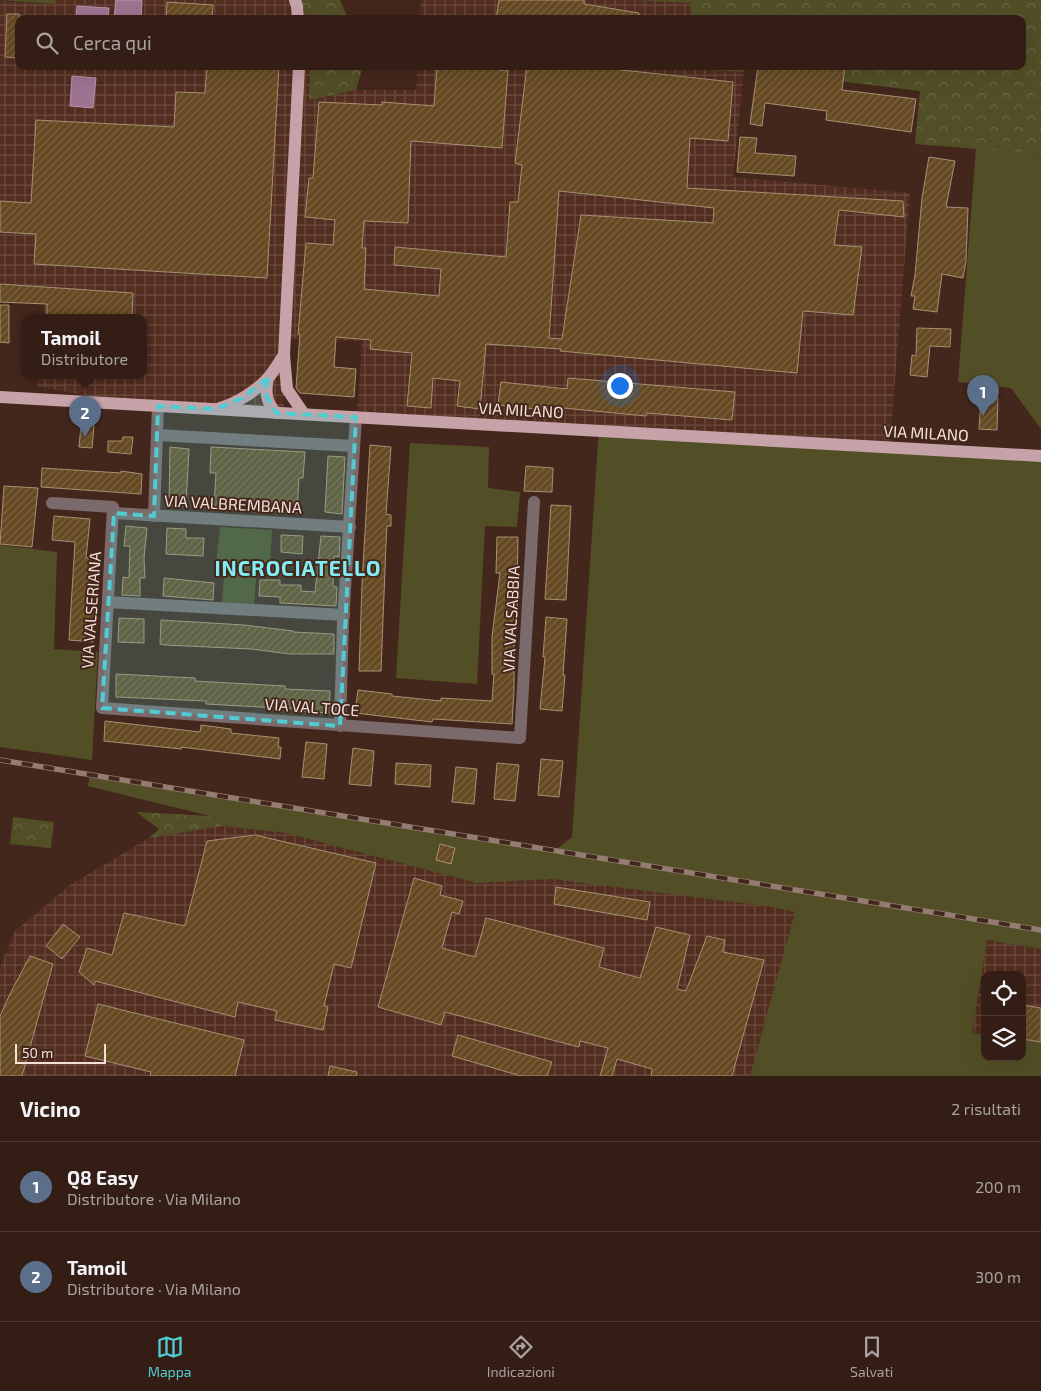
<!DOCTYPE html>
<html lang="it">
<head>
<meta charset="utf-8">
<style>
  :root { --surface:#331d15; --page:#3b261e; --text:#f1f3f6; --muted:#a9a2a0; --line:#4e3b34; --accent:#51ccd2 }
  body { margin:0; font-family:"Exo 2",sans-serif; background:var(--page); color:var(--text) }
  .controls { position:absolute; right:15px; bottom:15px; display:grid; overflow:hidden; border-radius:10px; box-shadow:0 5px 20px #0002 }
  .controls button { width:45px; height:45px; display:grid; place-items:center; padding:0; border:0; border-bottom:1px solid var(--line); background:var(--surface); color:var(--text); font:25px sans-serif }
  .scale { position:absolute; left:15px; bottom:12px; width:91px; box-sizing:border-box; padding-left:5px; border:2px solid #f4e0d9; border-top:0; font-size:14px; line-height:18px; white-space:nowrap; color:#f4e0d9; -webkit-text-stroke:4px #44271c; paint-order:stroke }
  .you { position:absolute; left:619px; top:385px; width:18px; height:18px; margin:-12px; border:4px solid #fff; border-radius:50%; background:#1a73e8; box-shadow:0 0 0 8px #1a73e833 }
  .badge { display:grid; place-items:center; width:32px; height:32px; border-radius:50%; background:var(--accent); color:#fff; font-size:16px; font-weight:700 }
  .pin { position:absolute; translate:-50% -41px; filter:drop-shadow(0 1px 2px #0008) }
  .pin::after { content:''; position:absolute; top:26px; width:18px; height:15px; background:inherit; clip-path:polygon(0 0,100% 0,50% 100%) }
  .popup { position:absolute; left:22px; top:314px; width:125px; height:65px; box-sizing:border-box; display:grid; place-content:center; border-radius:10px; background:var(--surface); filter:drop-shadow(0 1px 4px #0005); font-size:16px; white-space:nowrap; color:var(--muted) }
  .popup b { font-size:19px; color:var(--text) }
  .popup::after { content:''; position:absolute; left:50%; top:100%; margin-left:-10px; border:10px solid transparent; border-top-color:var(--surface) }
  .list { margin:0; padding:0; list-style:none }
  h2 { display:flex; justify-content:space-between; align-items:center; height:65px; margin:0; padding:0 20px; font-size:21px }
  h2 small { font-size:16px; font-weight:400; color:var(--muted) }
  .list li { display:grid; grid-template-columns:32px 1fr auto; gap:15px; align-items:center; box-sizing:border-box; height:90px; padding:0 20px; border-top:1px solid var(--line) }
  .list b { display:block; font-size:19px; white-space:nowrap }
  .list p { margin:0; font-size:16px; white-space:nowrap; color:var(--muted) }
  .list em { font-size:16px; font-style:normal; color:var(--muted) }
  .icon { flex:none; width:28px; height:28px; fill:none; stroke:currentColor; stroke-width:2; stroke-linecap:round; stroke-linejoin:round }
  .map { position:relative; flex:none; width:1041px; height:1076px; overflow:hidden }
  .search { position:absolute; background:var(--surface); box-shadow:0 5px 20px #0002; left:15px; right:15px; top:15px; height:55px; display:flex; align-items:center; gap:12px; box-sizing:border-box; padding:0 18px; border-radius:10px; color:var(--muted); font-size:19px }
  .sheet { height:245px; background:var(--surface) }
  nav { display:flex; justify-content:space-around; align-items:center; box-sizing:border-box; height:70px; border-top:1px solid var(--line); background:var(--surface); font-size:14px; color:var(--muted) }
  nav a { display:grid; justify-items:center; gap:2px }
  nav .on { color:var(--accent) }
  .map>svg:first-child { display:block }
  .industrial { fill:url(#industrial-grid) }
  .green { fill:#524f27 }
  .forest { fill:url(#forest-crowns) }
  .water { fill:#9d7391; stroke:#b794a7 }
  .building { fill:url(#building-hatch); stroke:#a79073; fill-rule:evenodd }
  .lines { fill:none; stroke-linecap:round; stroke-linejoin:round }
  .minor { stroke:#7b6a6c; stroke-width:12 }
  .major { stroke:#c6a3a8; stroke-width:12 }
  .rail-casing { stroke:#957c73; stroke-width:5.5 }
  .rail { stroke:#44271c; stroke-width:4; stroke-dasharray:11; stroke-linecap:butt }
  .marked { fill:#51ccd2; fill-opacity:0.2; stroke:#51ccd2; stroke-width:4; stroke-dasharray:10 6; stroke-linejoin:round }
  .labels { text-anchor:middle; stroke-width:4; stroke-linejoin:round; paint-order:stroke }
  .street-label { font-size:16px; fill:#f4e0d9; stroke:#44271c }
  .district-label { font-size:21px; font-weight:bold; letter-spacing:1px; fill:#81edf2; stroke:#44271c }
</style>
</head>
<body>
<div class="map">
<svg width="1041" height="1076" viewBox="0 0 1041 1076">
  <defs>
    <pattern id="industrial-grid" width="8" height="8" patternUnits="userSpaceOnUse" patternTransform="scale(1.25)"><rect width="8" height="8" fill="#522d20"/><path d="M0 4h8M4 0v8" fill="none" stroke="#6c4b40"/></pattern>
    <pattern id="forest-crowns" width="20" height="18" patternUnits="userSpaceOnUse" patternTransform="scale(1.25)"><rect width="20" height="18" fill="#524f27"/><path d="M2 6a3 3 0 1 1 6 0M12 15a3 3 0 1 1 6 0" fill="none" stroke="#6c6846"/></pattern>
    <pattern id="building-hatch" width="6" height="6" patternUnits="userSpaceOnUse" patternTransform="scale(1.25)"><rect width="6" height="6" fill="#654922"/><path d="M-1 1l2-2M0 6l6-6M5 7l2-2" fill="none" stroke="#7c6342"/></pattern>
  </defs>
  <rect width="100%" height="100%" fill="#44271c"/>
  <g class="industrial">
    <path d="M55,0H301L307,19H19V66H310V100L356,90H416L418,66H691V69L744,72L733,177L910,193L890,443L357,417L362,341L284,339V412L133,405L37,386L38,376H144V318H44L45,304L0,303V1L55,4Z"/>
    <path d="M421,0H634L691,3V19H420Z"/>
    <path d="M222,826L286,833L477,883L552,878L766,906L796,912L750,1076H0V967L15,931L70,885L149,838Z"/>
    <path d="M987,940L1041,949V1042L1022,1040V975H985V1035L972,1033Z"/>
  </g>
  <g class="green">
    <path d="M0,0H55V4Z"/>
    <path d="M976,148L1041,154V429L1011,388L958,382Z"/>
    <path d="M599,428L1041,452V949L987,940L972,1033L985,1035V1057H1022V1039L1041,1042V1076H750L795,912L766,906L552,879L477,883L286,833L222,826L210,816L88,786L90,774L553,852L572,837Z"/>
    <path d="M410,443L489,447L488,488L520,492L517,527L485,526L477,684L396,678Z"/>
    <path d="M220,527L272,530L270,567H257L254,605L222,603L225,564L216,563Z"/>
    <path d="M0,545L57,552L54,649L98,652L92,760L0,747Z"/>
  </g>
  <g class="forest">
    <path d="M301,0H340L348,19H307Z"/>
    <path d="M634,0H1041V154L915,144L920,91L839,81L840,66H1022V19H691L690,3Z"/>
    <path d="M310,66H362V69L356,90L309,100Z"/>
    <path d="M691,66H745L744,72L691,69Z"/>
    <path d="M136,812L210,816L222,826L149,838L159,829Z"/>
    <path d="M13,817L54,822L51,848L10,844Z"/>
  </g>
  <g class="water">
    <path d="M116,0H142L141,19H114Z"/>
    <path d="M77,6L109,8L108,19H76Z"/>
    <path d="M72,76L96,78L93,108L70,106Z"/>
  </g>
  <g class="building">
    <path d="M499,0H584V4L639,13V19H496Z"/>
    <path d="M167,2L213,5L212,19H166Z"/>
    <path d="M7,14H19V58L5,57Z"/>
    <path d="M207,66H279L267,278L34,264L36,234L0,232V201L31,203L36,120L174,127L176,92L205,93Z"/>
    <path d="M437,66H501L500,70H508L502,148L411,141L408,223L364,221L362,248H366L364,289L439,296L441,269L394,265L395,247L506,257L510,202H518L522,165L515,163L527,66H585L733,82L728,141L690,138L687,188L903,201L904,217L839,210L834,245L862,247L853,315L803,311L797,373L560,351L561,349L486,344L480,409L457,406L460,381L433,378L431,408L407,406L412,353L370,349L371,340L336,337L334,367L356,369L354,397L300,393L296,388L300,334H298L306,243L333,245L335,220L305,217L309,178H313L319,102L382,105V102L434,106ZM559,191L714,208L713,223L581,215L562,339L549,338Z"/>
    <path d="M758,66H845L842,90L916,99L911,132L826,120L827,111L765,103L762,126L750,124Z"/>
    <path d="M740,137L757,138L755,153L796,156L794,176L737,172Z"/>
    <path d="M929,157L955,161L946,207L968,208L966,261L963,278L942,274L937,312L913,309L915,296H911L915,275L922,198Z"/>
    <path d="M0,284L133,293L132,318H47V304L0,302Z"/>
    <path d="M0,305H9V343L0,342Z"/>
    <path d="M917,328L951,329L950,347L930,346L927,377L910,375L912,355L916,356Z"/>
    <path d="M568,378L735,392L732,420L647,413L646,416L563,408V412L498,405L501,382L567,389Z"/>
    <path d="M981,397L998,398L997,430L979,429Z"/>
    <path d="M81,425L94,426L92,448L79,447Z"/>
    <path d="M123,437H133L131,454L108,452V441H122Z"/>
    <path d="M370,445L391,447L386,514L391,515V526H387L386,544L381,671H359L362,584Z"/>
    <path d="M170,447L189,449L186,506L169,505Z"/>
    <path d="M211,447L305,452L303,478H299L297,512L214,507L216,473H210Z"/>
    <path d="M328,456L345,457L342,514L325,512Z"/>
    <path d="M526,466L553,468L552,492L524,491Z"/>
    <path d="M42,468L121,473V471L142,474L141,494L41,487Z"/>
    <path d="M4,486L38,488L32,547L0,544Z"/>
    <path d="M551,505L571,506L566,600L545,599Z"/>
    <path d="M54,516L90,519L86,558L98,559L93,642L69,640L75,542L52,540Z"/>
    <path d="M126,526L147,528L144,558L145,578H140V596L122,595L123,577L129,578L130,546H124Z"/>
    <path d="M167,528L186,529V538H204L203,556L166,554Z"/>
    <path d="M281,535L303,536L302,554L281,552Z"/>
    <path d="M321,536L340,537L339,557L334,556L333,586L337,587L336,606L280,603V597L259,596L260,580H280V585H301V591L315,592Z"/>
    <path d="M497,537H518L517,589H519L515,625L514,624V689L512,724L433,719L432,722L355,713L358,690L392,694V696L441,701V698L492,701L494,674H492V637L500,573H496Z"/>
    <path d="M164,578L214,583L213,600L163,596Z"/>
    <path d="M546,617L567,619L563,675H565L562,711L540,709L545,657H543Z"/>
    <path d="M119,618L144,619V643L118,642Z"/>
    <path d="M161,620L244,625L293,631V632L334,634V654H290L251,649L165,645L160,644Z"/>
    <path d="M116,674L195,678V681L285,686V689L330,691L329,713L296,711V709L206,704V701L116,697Z"/>
    <path d="M105,721L200,732L201,725L231,729V733L279,738L278,747H281L280,759L181,747V749L104,741Z"/>
    <path d="M306,742L327,744L324,779L302,777Z"/>
    <path d="M353,748L374,751L371,786L349,784Z"/>
    <path d="M541,759L563,761L559,797L538,795Z"/>
    <path d="M396,763L431,765L430,787L395,784Z"/>
    <path d="M497,763L519,765L515,801L494,799Z"/>
    <path d="M456,767L477,769L474,804L452,802Z"/>
    <path d="M255,835L376,863L351,968L334,964L324,1006L328,1007L323,1030L275,1020L277,1011L238,1002L235,1017L95,981L94,985L79,972L87,948L112,955L124,913L185,926L207,841Z"/>
    <path d="M440,844L455,848L451,864L436,860Z"/>
    <path d="M414,878L442,886L440,895L463,901L459,914L452,912L442,948L475,957L486,918L604,948L599,967L640,978L656,927L690,935L677,989L686,991L707,936L725,940L723,952L764,960L732,1076H651L652,1069L617,1059L612,1076H600L608,1048L580,1041L579,1047L445,1012L441,1025L378,1007Z"/>
    <path d="M556,887L650,902L647,920L554,904Z"/>
    <path d="M63,924L80,937L62,959L46,946Z"/>
    <path d="M30,956L53,964L22,1076H0V1016L10,994Z"/>
    <path d="M98,1004L244,1040L235,1076H150L151,1072L85,1056Z"/>
    <path d="M1022,1005L1041,1008V1042L1022,1039Z"/>
    <path d="M458,1035L552,1062L547,1076H521L452,1056Z"/>
    <path d="M330,1066L357,1072L356,1076H328Z"/>
  </g>
  <g class="lines">
    <g class="minor">
      <path d="M157,435L353,446"/>
      <path d="M52,503L113,507L102,708L520,738L534,502"/>
      <path d="M114,513L350,527"/>
      <path d="M154,516L158,406"/>
      <path d="M108,602L344,615"/>
      <path d="M340,726L343,621L356,417"/>
    </g>
    <g class="major">
      <path d="M295,0L297,6L298,19"/>
      <path d="M299,66L284,355L287,389L304,414"/>
      <path d="M268,378C265,392 266,402 276,413"/>
      <path d="M0,397L1041,456"/>
      <path d="M220,408C237,403 256,391 268,378C274,371 279,362 284,355"/>
    </g>
    <g class="rail-casing">
      <path id="rail" d="M0,760L1041,930"/>
    </g>
    <use href="#rail" class="rail"/>
  </g>
  <path class="marked" d="M268,378L266,394L276,413L356,417L340,726L102,708L114,513L154,516L158,406L216,409L242,398Z"/>
  <g class="labels">
    <g class="street-label">
      <text transform="translate(521 410) rotate(3)" y="6">VIA MILANO</text>
      <text transform="translate(926 433) rotate(3)" y="6">VIA MILANO</text>
      <text transform="translate(233 504) rotate(3)" y="6">VIA VALBREMBANA</text>
      <text transform="translate(91 610) rotate(-86)" y="6">VIA VALSERIANA</text>
      <text transform="translate(511 619) rotate(-87)" y="6">VIA VALSABBIA</text>
      <text transform="translate(312 707) rotate(4)" y="6">VIA VAL TOCE</text>
    </g>
    <g class="district-label">
      <text x="298" y="576">INCROCIATELLO</text>
    </g>
  </g>
</svg>
<div class="controls">
<button><svg class="icon" aria-label="locate" viewBox="0 0 24 24"><circle cx="12" cy="12" r="6"/><path d="M12 2v4M12 18v4M2 12h4M18 12h4"/></svg></button>
<button><svg class="icon" aria-label="layers" viewBox="0 0 24 24"><path d="M12 4l9 5-9 5-9-5zM3 14l9 5 9-5"/></svg></button>
</div>
<div class="scale">50 m</div>
<div class="you"></div>
<div class="pin badge" style="left:983px;top:416px;background:#5c6f8a">1</div>
<div class="pin badge" style="left:85px;top:437px;background:#5c6f8a">2</div>
<div class="popup"><b>Tamoil</b>Distributore</div>
<div class="search"><svg class="icon" aria-label="search" viewBox="0 0 24 24"><circle cx="10" cy="10" r="6"/><path d="M15 15l6 6"/></svg>Cerca qui</div>
</div>
<section class="sheet">
<h2>Vicino<small>2 risultati</small></h2>
<ul class="list">
<li><span class="badge" style="background:#5c6f8a">1</span><div><b>Q8 Easy</b><p>Distributore · Via Milano</p></div><em>200 m</em></li>
<li><span class="badge" style="background:#5c6f8a">2</span><div><b>Tamoil</b><p>Distributore · Via Milano</p></div><em>300 m</em></li>
</ul>
</section>
<nav>
<a class="on"><svg class="icon" aria-label="map" viewBox="0 0 24 24"><path d="M3 6l6-2 6 2 6-2v14l-6 2-6-2-6 2zM9 4v14M15 6v14"/></svg>Mappa</a>
<a><svg class="icon" aria-label="directions" viewBox="0 0 24 24"><path d="M12 3l9 9-9 9-9-9zM9 14v-3h6M13 9l2 2-2 2"/></svg>Indicazioni</a>
<a><svg class="icon" aria-label="saved" viewBox="0 0 24 24"><path d="M7 4h10v16l-5-4-5 4z"/></svg>Salvati</a>
</nav>
</body>
</html>
